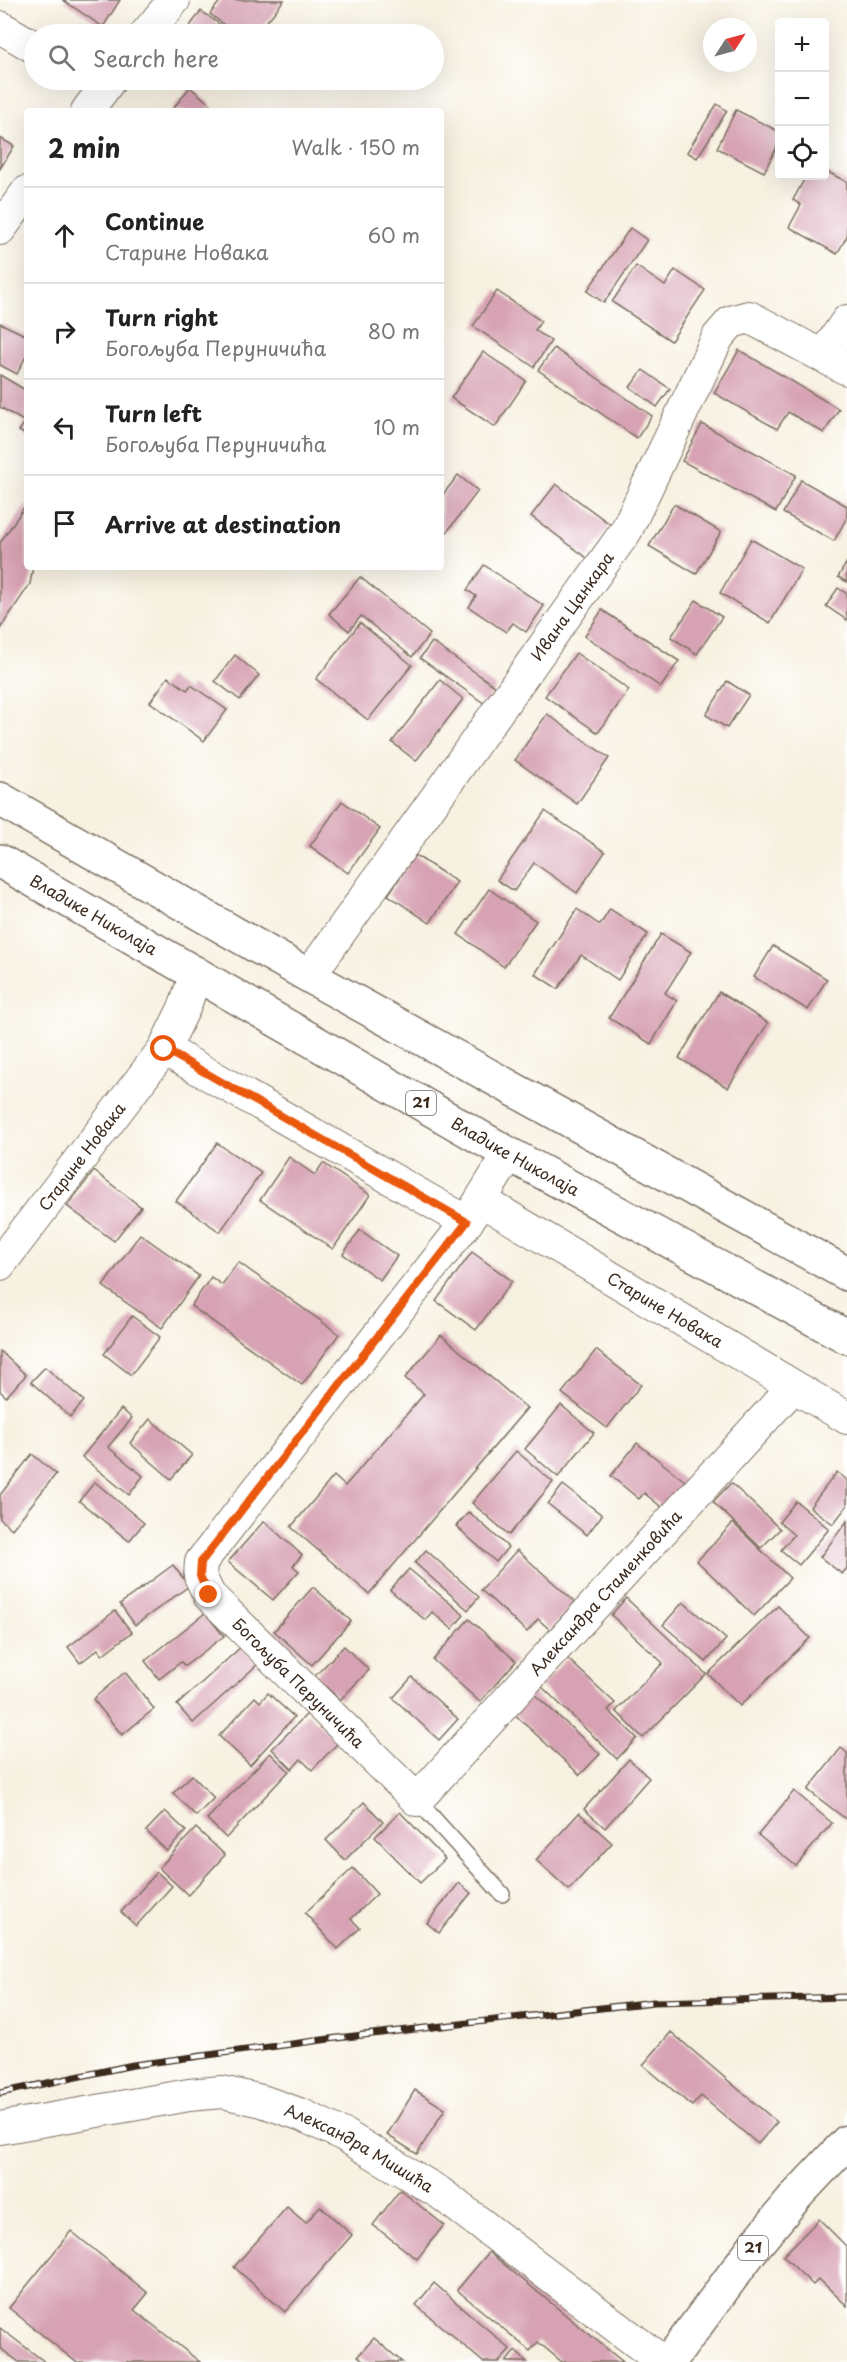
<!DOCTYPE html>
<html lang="en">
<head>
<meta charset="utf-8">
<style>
  :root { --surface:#fff; --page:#f2f2f2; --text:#222; --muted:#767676; --line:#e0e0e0 }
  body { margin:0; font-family:"Playpen Sans",sans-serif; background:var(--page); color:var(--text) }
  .controls { position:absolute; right:18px; top:18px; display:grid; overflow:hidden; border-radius:6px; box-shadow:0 6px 24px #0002 }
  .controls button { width:54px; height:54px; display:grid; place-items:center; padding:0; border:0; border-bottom:2px solid var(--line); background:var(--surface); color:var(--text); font:30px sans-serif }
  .compass { position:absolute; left:703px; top:18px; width:54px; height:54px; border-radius:50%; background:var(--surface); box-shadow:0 6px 24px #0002; rotate:54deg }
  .stop { position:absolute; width:18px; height:18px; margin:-14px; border:4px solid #ea580c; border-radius:50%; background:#fff }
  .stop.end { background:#ea580c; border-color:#fff; box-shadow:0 2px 6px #0008 }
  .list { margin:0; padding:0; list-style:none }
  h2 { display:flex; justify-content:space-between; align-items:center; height:78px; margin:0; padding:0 24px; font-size:26px }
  h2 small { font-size:20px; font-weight:400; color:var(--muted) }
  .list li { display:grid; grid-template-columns:39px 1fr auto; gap:18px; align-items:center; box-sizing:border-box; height:96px; padding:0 24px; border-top:2px solid var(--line) }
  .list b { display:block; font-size:22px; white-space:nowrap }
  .list p { margin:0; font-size:20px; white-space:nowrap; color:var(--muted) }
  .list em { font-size:20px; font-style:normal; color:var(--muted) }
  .icon { flex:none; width:33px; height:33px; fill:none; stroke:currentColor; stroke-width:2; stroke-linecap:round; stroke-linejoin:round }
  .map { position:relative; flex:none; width:847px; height:2362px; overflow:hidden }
  .search { position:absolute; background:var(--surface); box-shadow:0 6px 24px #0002; left:24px; top:24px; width:420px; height:66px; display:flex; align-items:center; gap:15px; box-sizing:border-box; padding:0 21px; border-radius:33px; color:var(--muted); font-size:22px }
  .panel { position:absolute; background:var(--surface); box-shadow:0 6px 24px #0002; left:24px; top:108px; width:420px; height:462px; border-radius:6px }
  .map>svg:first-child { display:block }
  .building { fill:#d7a2b3 }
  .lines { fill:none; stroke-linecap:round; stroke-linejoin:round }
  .lane-casing { stroke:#7d7062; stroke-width:18 }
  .street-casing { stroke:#7d7062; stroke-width:34 }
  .primary-casing { stroke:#7d7062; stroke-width:36 }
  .lane { stroke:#fff; stroke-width:15 }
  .street { stroke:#fff; stroke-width:32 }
  .primary { stroke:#fff; stroke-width:33 }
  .rail-casing { stroke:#3b2a1e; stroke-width:7 }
  .rail { stroke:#fff; stroke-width:4.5; stroke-dasharray:14; stroke-linecap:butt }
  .route { stroke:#ea580c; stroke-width:8 }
  .labels { text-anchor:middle; stroke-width:4.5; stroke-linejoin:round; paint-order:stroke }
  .shield { fill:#fff; stroke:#766a62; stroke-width:1.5 }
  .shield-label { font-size:15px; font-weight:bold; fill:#3b2a1e }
  .street-label { font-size:16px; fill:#3b2a1e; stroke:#fff }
</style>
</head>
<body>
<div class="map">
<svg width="847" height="2362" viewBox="0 0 847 2362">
  <rect width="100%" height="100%" fill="#fff"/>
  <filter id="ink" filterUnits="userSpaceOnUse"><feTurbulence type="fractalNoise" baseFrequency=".0167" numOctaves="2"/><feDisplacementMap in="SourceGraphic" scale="12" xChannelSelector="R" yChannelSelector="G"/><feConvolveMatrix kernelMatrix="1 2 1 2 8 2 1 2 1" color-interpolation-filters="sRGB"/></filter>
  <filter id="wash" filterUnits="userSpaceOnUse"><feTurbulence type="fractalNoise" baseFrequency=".008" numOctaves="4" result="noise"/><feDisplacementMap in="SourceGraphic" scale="24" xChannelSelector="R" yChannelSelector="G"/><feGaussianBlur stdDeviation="1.35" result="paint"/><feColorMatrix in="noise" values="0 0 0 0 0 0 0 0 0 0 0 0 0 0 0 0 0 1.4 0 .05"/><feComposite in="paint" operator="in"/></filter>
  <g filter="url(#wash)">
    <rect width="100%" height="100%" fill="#f7f1e1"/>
    <g id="blocks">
      <g class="building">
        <path d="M63,0H120L103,27Z"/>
        <path d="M221,0H284L257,34H236L210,14Z"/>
        <path d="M201,11L233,34H184Z"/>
        <path d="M190,87L211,105L206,111H171Z"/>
        <path d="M717,104L727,111L697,158L687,152Z"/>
        <path d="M736,110L780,132V141L764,172L717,148Z"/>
        <path d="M0,138L14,146L0,169Z"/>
        <path d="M824,170L847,182V236L837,254L789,227L801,205L793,200L806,176H824Z"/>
        <path d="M630,228L647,240L604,303L587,291Z"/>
        <path d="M636,266L665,286L675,270L705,290L671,341L612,302Z"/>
        <path d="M497,291L541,321L535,330L551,341L534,367L473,326Z"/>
        <path d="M0,323L27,336V354L17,374L0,365Z"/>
        <path d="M554,348L652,416L637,438L538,370Z"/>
        <path d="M739,350L839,409L824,433L788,412L777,429L714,393Z"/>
        <path d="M483,352L526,381L495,427L451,398Z"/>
        <path d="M643,370L670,389L657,407L630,387Z"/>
        <path d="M0,375L27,391V436L19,431L25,422L0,407Z"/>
        <path d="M702,424L796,475L776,512L682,461Z"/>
        <path d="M458,475L478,491L447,532L441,527V497Z"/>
        <path d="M801,480L847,506V517L834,541L783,513Z"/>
        <path d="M556,484L611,525L587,558L531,516Z"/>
        <path d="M27,503V567H33L30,584L0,629V543Z"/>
        <path d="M674,504L721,532L696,574L649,546Z"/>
        <path d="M751,539L802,569L770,623L720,593Z"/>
        <path d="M847,562V582L838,577Z"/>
        <path d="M484,565L544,606L526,632L513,623L506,632L469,607L476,596L467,590Z"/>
        <path d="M360,577L430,634L412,657L361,616L349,631L329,614Z"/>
        <path d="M838,588L847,594V620L826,606Z"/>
        <path d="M696,600L722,617L697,654L671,637Z"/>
        <path d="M602,610L679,661L661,687L585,636Z"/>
        <path d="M360,623L412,665L368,720L316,679Z"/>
        <path d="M432,642L496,687L485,704L420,658Z"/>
        <path d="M576,653L629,690L598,733L545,696Z"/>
        <path d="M235,655L259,675L240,700L215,681Z"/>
        <path d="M168,677L187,690L191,685L227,710L204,741L150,702Z"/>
        <path d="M440,680L463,699L416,761L392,742Z"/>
        <path d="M727,681L749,695L727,728L706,715Z"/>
        <path d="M547,714L609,758L577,804L515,760Z"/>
        <path d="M342,801L380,829L348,873L310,846Z"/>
        <path d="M545,811L605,852L577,893L534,863L514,891L497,880Z"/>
        <path d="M415,855L457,882L430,923L388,895Z"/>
        <path d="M489,889L536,921L504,967L458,934Z"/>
        <path d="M577,909L600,925L610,909L648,934L618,980L581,955L558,989L535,974Z"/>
        <path d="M661,934L691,952L665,993L677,1001L651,1044L609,1018Z"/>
        <path d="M773,946L827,979L808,1010L754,977Z"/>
        <path d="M719,992L768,1023L728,1088L679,1058Z"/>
        <path d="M217,1143L261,1173L220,1232L176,1201Z"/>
        <path d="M289,1157L315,1175L323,1163L370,1195L333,1249L260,1200Z"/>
        <path d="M94,1171L141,1207L114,1241L67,1206Z"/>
        <path d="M360,1230L397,1256L380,1280L343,1254Z"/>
        <path d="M140,1234L199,1276L162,1328L103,1286Z"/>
        <path d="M472,1252L512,1281L476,1330L436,1301Z"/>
        <path d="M238,1262L339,1334L302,1385L191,1306L211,1277L222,1285Z"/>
        <path d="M132,1316L160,1337L131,1375L104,1354Z"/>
        <path d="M441,1335L527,1408L369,1594L291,1527L334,1476L345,1486L424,1394L405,1378Z"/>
        <path d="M596,1350L641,1385L607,1428L562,1393Z"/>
        <path d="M0,1351L26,1375L6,1397L0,1391Z"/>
        <path d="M45,1367L84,1401L70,1417L31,1382Z"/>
        <path d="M561,1405L594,1433L558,1477L525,1449Z"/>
        <path d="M121,1409L132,1418L108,1447L143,1476L129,1495L82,1457Z"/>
        <path d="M150,1419L192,1455L171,1479L130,1443Z"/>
        <path d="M637,1443L686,1482L664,1509L644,1493L639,1499L611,1476Z"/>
        <path d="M516,1451L553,1482L509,1535L472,1503Z"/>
        <path d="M32,1454L56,1474L12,1529L0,1519V1495Z"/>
        <path d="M837,1472L847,1480V1506L833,1524L810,1507Z"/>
        <path d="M95,1482L144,1523L129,1541L79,1501Z"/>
        <path d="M731,1483L780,1529L761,1548L713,1502Z"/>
        <path d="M563,1485L602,1515L587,1535L548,1504Z"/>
        <path d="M796,1501L829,1529L799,1565L781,1550L794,1535L779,1522Z"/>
        <path d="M469,1512L508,1547L496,1562L456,1526Z"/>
        <path d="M264,1521L302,1555L293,1566L299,1571L273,1600L228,1562Z"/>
        <path d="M847,1521V1568L842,1574L820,1557Z"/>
        <path d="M733,1523L790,1578L754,1616L697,1561Z"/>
        <path d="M426,1550L479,1597L468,1610L415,1563Z"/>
        <path d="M517,1550L575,1602L550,1630L538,1619L527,1632L481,1590Z"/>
        <path d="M173,1565L189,1586L135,1625L120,1604Z"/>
        <path d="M409,1569L464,1615L452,1629L432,1612L425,1620L390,1590Z"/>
        <path d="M313,1587L351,1621L312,1665L274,1631Z"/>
        <path d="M626,1598L706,1674L643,1738L616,1711L663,1663L611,1615Z"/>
        <path d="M683,1602L726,1639L706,1662L663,1625Z"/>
        <path d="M778,1606L810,1638L740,1706L708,1674Z"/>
        <path d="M115,1611L132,1632L102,1655L98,1649L80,1663L68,1647Z"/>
        <path d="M205,1613L224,1636L185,1666L181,1662L159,1679L145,1661Z"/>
        <path d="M469,1619L516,1661L480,1702L433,1660Z"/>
        <path d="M242,1646L258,1664L193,1723L177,1705Z"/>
        <path d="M344,1646L369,1670L340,1700L315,1676Z"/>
        <path d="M567,1658L615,1703L608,1710L637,1738L617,1759L541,1686Z"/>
        <path d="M125,1672L154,1709L122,1735L93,1699Z"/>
        <path d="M412,1677L458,1719L439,1740L393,1698Z"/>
        <path d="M532,1692L600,1754L580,1775L513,1713Z"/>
        <path d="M268,1693L294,1717L250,1765L219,1736L255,1697L260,1702Z"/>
        <path d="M308,1713L338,1743L312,1770L301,1759L292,1769L272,1749Z"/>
        <path d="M841,1748L847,1753V1820L808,1790Z"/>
        <path d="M270,1753L289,1771L226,1838L207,1819Z"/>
        <path d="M629,1759L649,1778L605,1828L584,1809Z"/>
        <path d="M192,1775L214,1798L196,1816L173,1793Z"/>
        <path d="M794,1791L832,1823L796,1866L758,1835Z"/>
        <path d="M364,1802L383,1822L345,1860L326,1840Z"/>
        <path d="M165,1811L186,1831L167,1851L146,1831Z"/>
        <path d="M400,1812L445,1859L420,1883L375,1837Z"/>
        <path d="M579,1813L612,1843L569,1890L536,1860Z"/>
        <path d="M196,1828L225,1855L188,1895L159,1868Z"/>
        <path d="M353,1868L377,1894L351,1919L360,1928L338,1949L305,1913Z"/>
        <path d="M157,1872L172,1886L136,1926L121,1912Z"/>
        <path d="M459,1883L471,1893L439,1933L427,1923Z"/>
        <path d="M671,2032L777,2122L758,2144L701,2096L692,2106L643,2065Z"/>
        <path d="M415,2090L445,2109L417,2154L387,2135Z"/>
        <path d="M400,2190L444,2225L417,2259L373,2225Z"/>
        <path d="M320,2206L352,2235L285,2312L234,2267L287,2207L306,2223Z"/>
        <path d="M819,2219L847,2247V2306L819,2279L813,2285L783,2256Z"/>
        <path d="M71,2231L148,2293L134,2310L200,2362H76L9,2308Z"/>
        <path d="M489,2252L623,2362H562L538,2342L530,2351L457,2290Z"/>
        <path d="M434,2283L510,2349L499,2362H483L416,2305Z"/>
        <path d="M0,2328L45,2362H19L0,2348Z"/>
        <path d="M374,2338L402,2362H365L358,2356Z"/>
        <path d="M515,2351L527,2362H506Z"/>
      </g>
    </g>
  </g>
  <g filter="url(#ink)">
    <use href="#blocks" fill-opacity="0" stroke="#7d7062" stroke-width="1.5"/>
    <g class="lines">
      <g class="lane-casing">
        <path id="lane" d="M417,1800L502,1894"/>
      </g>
      <g class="street-casing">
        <g id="street">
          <path d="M0,27L34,47"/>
          <path d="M146,34L174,0"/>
          <path d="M87,111L110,80"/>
          <path d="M0,229L27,192"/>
          <path d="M823,356L847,321"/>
          <path id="s1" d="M309,976L626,531L718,337L731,322L749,317L847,369"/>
          <path d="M164,1049L467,1222"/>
          <path id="s2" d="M509,1154L467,1222L201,1562L200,1576L209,1595L417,1800L793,1387"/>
          <path id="s3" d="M482,1201L847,1418"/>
          <path id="s4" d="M0,1264L164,1049L185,1006L196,973"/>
          <path id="s5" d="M0,2128L189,2095L222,2092L262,2101L302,2115L344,2135L440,2193L663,2362"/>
        </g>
      </g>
      <g class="primary-casing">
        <g id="primary">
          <path d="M0,799L309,976L847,1274"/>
          <path id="s6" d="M0,861L509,1154L847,1337"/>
          <path d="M669,2362L753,2248L797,2195L847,2142"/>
        </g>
      </g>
      <use href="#lane" class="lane"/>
      <use href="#street" class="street"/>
      <use href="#primary" class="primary"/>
      <g class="rail-casing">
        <path id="rail" d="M0,2093L133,2065L337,2038L654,2002L847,1997"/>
      </g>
      <use href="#rail" class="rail"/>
    </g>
  </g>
  <g class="lines" filter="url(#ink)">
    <path class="route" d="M164,1049L467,1222L201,1562L200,1576L209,1595"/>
  </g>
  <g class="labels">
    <g class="shield">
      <rect x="406" y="1091" width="30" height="24" rx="4.5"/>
      <rect x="738" y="2236" width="30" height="24" rx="4.5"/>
    </g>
    <g class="shield-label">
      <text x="421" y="1108">21</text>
      <text x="753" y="2253">21</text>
    </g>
    <g class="street-label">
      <text dy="6" stroke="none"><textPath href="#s1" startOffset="454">Ивана Цанкара</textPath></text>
      <text dy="6" stroke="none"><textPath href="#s6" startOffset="108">Владике Николаја</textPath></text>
      <text dy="6" stroke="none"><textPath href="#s6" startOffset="594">Владике Николаја</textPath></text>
      <text dy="6" stroke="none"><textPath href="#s4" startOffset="135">Старине Новака</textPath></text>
      <text dy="6" stroke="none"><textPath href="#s3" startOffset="213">Старине Новака</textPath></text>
      <text dy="6" stroke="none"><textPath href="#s2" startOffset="1119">Александра Стаменковића</textPath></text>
      <text dy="6" stroke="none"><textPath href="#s2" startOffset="672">Богољуба Перуничића</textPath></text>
      <text dy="6" stroke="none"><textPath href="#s5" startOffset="374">Александра Мишића</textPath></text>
    </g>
  </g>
</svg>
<div class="controls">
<button>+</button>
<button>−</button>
<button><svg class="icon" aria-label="locate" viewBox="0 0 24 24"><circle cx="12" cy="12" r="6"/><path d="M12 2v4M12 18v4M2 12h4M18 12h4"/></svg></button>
</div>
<svg class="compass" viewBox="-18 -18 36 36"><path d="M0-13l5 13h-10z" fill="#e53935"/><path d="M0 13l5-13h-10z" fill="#767676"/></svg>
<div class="stop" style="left:164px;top:1049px"></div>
<div class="stop end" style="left:209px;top:1595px"></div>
<div class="search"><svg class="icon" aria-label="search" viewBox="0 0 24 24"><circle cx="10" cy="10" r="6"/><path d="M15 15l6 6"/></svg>Search here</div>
<section class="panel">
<h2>2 min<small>Walk · 150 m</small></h2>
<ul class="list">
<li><svg class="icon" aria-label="ahead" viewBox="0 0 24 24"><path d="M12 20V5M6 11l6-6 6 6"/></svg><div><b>Continue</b><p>Старине Новака</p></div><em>60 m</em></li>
<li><svg class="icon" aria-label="right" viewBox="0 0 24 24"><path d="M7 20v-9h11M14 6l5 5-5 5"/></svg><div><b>Turn right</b><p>Богољуба Перуничића</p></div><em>80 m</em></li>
<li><svg class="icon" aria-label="left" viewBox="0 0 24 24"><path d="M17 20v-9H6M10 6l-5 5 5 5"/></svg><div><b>Turn left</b><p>Богољуба Перуничића</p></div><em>10 m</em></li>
<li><svg class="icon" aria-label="arrive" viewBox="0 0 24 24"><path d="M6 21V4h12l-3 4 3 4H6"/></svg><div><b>Arrive at destination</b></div></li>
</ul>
</section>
</div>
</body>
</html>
